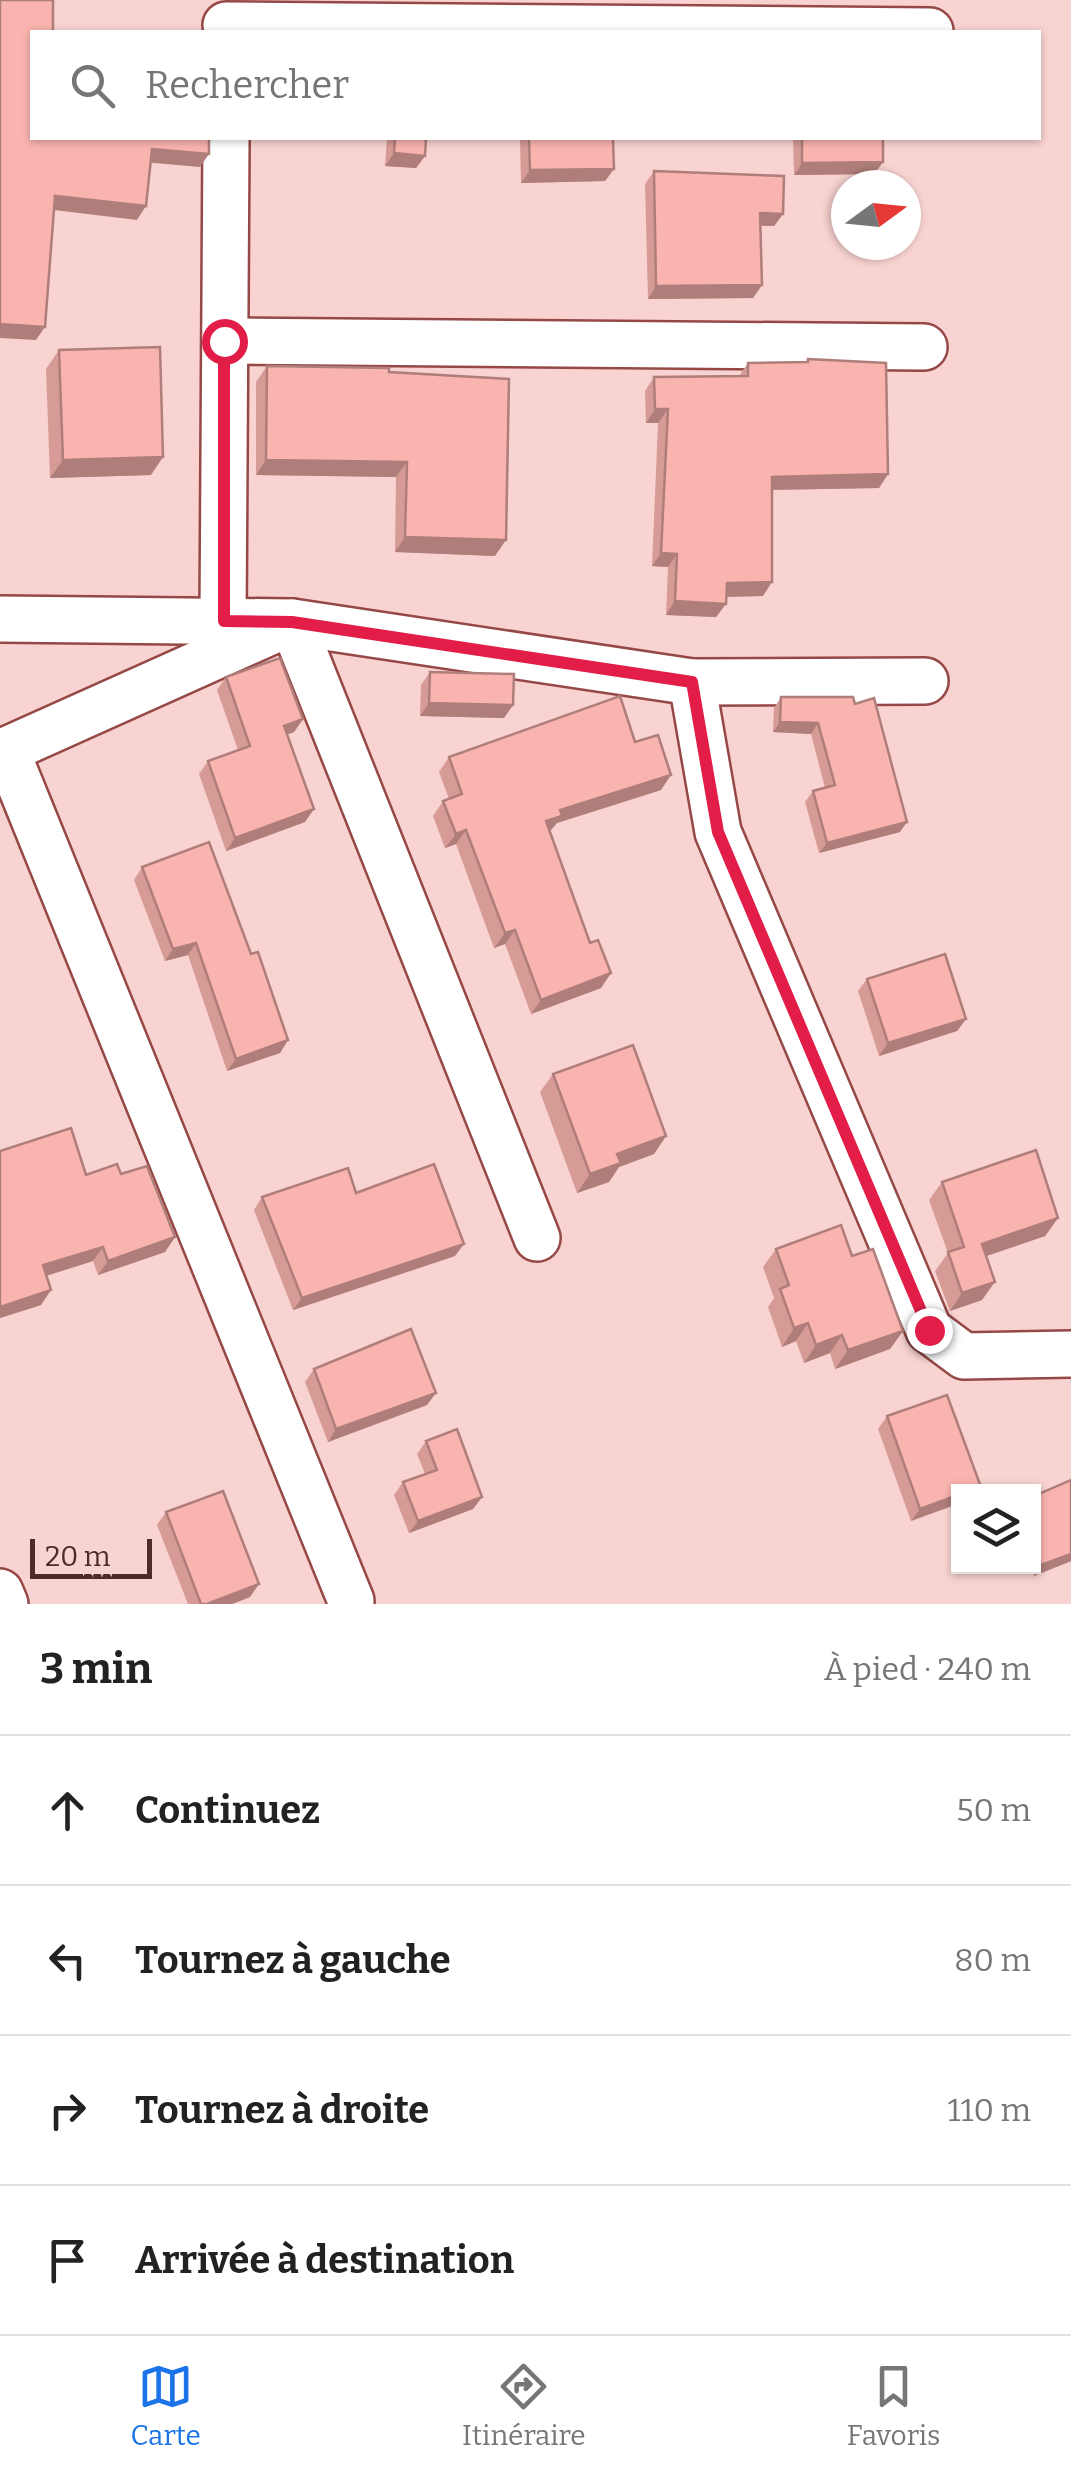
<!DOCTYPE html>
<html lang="fr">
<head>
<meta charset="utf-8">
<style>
  :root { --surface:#fff; --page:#f6f6f6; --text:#222; --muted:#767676; --line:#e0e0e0; --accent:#1a73e8 }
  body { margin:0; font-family:Bitter,serif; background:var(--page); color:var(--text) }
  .controls { position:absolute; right:30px; bottom:30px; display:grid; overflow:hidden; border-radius:0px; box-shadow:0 2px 8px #0004 }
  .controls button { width:90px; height:90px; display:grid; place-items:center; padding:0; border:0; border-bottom:2px solid var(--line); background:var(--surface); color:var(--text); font:50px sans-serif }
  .compass { position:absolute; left:831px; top:170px; width:90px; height:90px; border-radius:50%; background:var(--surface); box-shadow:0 2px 8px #0004; rotate:75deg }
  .scale { position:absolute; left:30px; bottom:25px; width:122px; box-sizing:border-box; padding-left:10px; border:5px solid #4e2b2a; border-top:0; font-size:28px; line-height:35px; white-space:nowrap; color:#4e2b2a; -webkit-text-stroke:8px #f8d3d1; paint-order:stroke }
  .stop { position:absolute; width:30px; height:30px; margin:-22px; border:8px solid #e11d48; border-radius:50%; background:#fff }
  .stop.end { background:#e11d48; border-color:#fff; box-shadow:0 2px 10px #0008 }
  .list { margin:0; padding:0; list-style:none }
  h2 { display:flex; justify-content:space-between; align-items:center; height:130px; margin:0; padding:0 40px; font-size:42px }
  h2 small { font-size:32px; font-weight:400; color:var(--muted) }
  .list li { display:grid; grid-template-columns:65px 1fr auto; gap:30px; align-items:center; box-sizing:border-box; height:150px; padding:0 40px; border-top:2px solid var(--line) }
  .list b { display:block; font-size:38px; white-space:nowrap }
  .list em { font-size:32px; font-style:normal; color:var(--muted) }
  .icon { flex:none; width:55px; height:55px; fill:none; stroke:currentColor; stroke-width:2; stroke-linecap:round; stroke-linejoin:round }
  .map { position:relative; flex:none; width:1071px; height:1604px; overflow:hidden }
  .search { position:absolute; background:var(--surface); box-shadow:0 2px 8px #0004; left:30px; right:30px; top:30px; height:110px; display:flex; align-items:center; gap:25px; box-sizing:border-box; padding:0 35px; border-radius:0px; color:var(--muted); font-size:38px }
  .sheet { height:730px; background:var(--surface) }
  nav { display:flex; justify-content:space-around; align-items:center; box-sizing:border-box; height:140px; border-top:2px solid var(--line); background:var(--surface); font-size:28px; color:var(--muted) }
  nav a { display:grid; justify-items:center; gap:5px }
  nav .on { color:var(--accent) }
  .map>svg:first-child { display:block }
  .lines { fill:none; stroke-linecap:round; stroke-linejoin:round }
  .street-casing { stroke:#954846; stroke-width:50 }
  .street { stroke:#fff; stroke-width:45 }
  .wall { fill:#d79b96 }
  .shaded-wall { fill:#af7e7a }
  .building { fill:#fab4af; stroke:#af7e7a; stroke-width:2.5 }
  .route { stroke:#e11d48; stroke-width:12 }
</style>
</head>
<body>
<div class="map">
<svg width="1071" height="1604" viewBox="0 0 1071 1604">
  <rect width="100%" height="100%" fill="#f8d3d1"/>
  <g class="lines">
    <g class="street-casing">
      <g id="street">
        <path d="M226,25L930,31"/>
        <path d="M225,341L924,347"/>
        <path d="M0,619L292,622L692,682L925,681"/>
        <path d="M223,621L226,138"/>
        <path d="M292,622L537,1238"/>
        <path d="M692,682L718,832L929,1330L964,1356L1071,1354"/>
        <path d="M6,750L351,1601"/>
        <path d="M0,753L281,627"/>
        <path d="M0,1592L5,1604"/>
      </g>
    </g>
    <use href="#street" class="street"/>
  </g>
  <g class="wall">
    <path d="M387,138H426L425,156L416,168L385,166Z"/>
    <path d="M520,138H613L614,169L605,181L521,183Z"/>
    <path d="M793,138H883V162L874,174L794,175Z"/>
    <path d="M654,171L783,214L774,226H761L762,285L753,298L648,299L645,184Z"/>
    <path d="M59,350L151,475L50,478L46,369Z"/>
    <path d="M808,359L888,474L879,488L772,490L763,596L726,597V604L716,617L666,615L668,567L652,566L658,423H646L645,391L654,377L739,376L748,363L805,362Z"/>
    <path d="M267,366L389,372L495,556L395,552L396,477L256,475V382Z"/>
    <path d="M430,672L513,705L504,718L420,716L421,685Z"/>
    <path d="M226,677L303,719L294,732L287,734L305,822L226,851L199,774L208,761L238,750L217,690Z"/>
    <path d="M781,697H853L900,832L819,853L805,802L813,791L825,788L811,734L773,732L774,708Z"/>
    <path d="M635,742L661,790L557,823L549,831L590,943L611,973L601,988L531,1014L505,944L494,948L456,844L445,848L433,816L443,801L449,799L439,772L449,757Z"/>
    <path d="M142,867L251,954L288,1040L280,1053L227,1071L188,955L165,961L134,880Z"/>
    <path d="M867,979L966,1019L957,1031L879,1056L858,991Z"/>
    <path d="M553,1074L666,1136L654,1154L619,1167L609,1182L577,1193L540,1092Z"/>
    <path d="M121,1174L175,1237L165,1252L98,1275L93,1261L46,1276L41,1305L0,1318L86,1175Z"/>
    <path d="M942,1182L1058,1218L1045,1236L986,1256L982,1300L950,1311L935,1271L948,1253L929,1200Z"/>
    <path d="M356,1193L455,1256L293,1310L254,1210L262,1197Z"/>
    <path d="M776,1249L852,1256L903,1331L890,1349L835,1369L830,1353L804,1363L796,1341L782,1347L768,1307L774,1298L763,1267Z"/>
    <path d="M314,1369L427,1405L328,1442L305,1382Z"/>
    <path d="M887,1416L981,1487L911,1521L878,1429Z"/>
    <path d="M426,1441L482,1497L473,1509L409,1533L394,1495L403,1482L425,1474L417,1454Z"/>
    <path d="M1034,1496L1071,1561L1034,1576L1030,1566H1034Z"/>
    <path d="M166,1512L250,1597L232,1604H188L157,1525Z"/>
  </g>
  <g class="shaded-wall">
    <path d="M152,149L209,154L200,167L143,162Z"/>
    <path d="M394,153L425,156L416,168L385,166Z"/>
    <path d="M883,162L874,174L794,175L802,163Z"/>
    <path d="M614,169L605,181L521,183L530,170Z"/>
    <path d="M55,196L146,206L137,220L46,209Z"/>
    <path d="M760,213L783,214L774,226L751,225Z"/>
    <path d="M762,285L753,298L648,299L656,286Z"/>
    <path d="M0,324L45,327L36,340L0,338Z"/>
    <path d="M655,409H668L658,423H646Z"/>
    <path d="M163,457L151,475L50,478L63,460Z"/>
    <path d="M266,460L407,462L396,477L256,475Z"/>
    <path d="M888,474L879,488L762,490L772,477Z"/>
    <path d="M405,537L506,540L495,556L395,552Z"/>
    <path d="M661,553L677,554L668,567L652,566Z"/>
    <path d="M772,582L763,596L717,597L727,583Z"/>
    <path d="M675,601L726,604L716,617L666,615Z"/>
    <path d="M429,703L513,705L504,718L420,716Z"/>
    <path d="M303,719L294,732L275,739L284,726Z"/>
    <path d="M780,722L818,723L811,734L773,732Z"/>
    <path d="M671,775L661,790L557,823L551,830L536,835L546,821L560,810Z"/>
    <path d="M314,809L305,822L226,851L235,838Z"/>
    <path d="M907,822L900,832L819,853L827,843Z"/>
    <path d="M466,830L456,844L445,848L456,834Z"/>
    <path d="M515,930L505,944L494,948L505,933Z"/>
    <path d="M196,943L188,955L165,961L173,949Z"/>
    <path d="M611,973L601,988L531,1014L541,1000Z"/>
    <path d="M966,1019L957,1031L879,1056L888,1043Z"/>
    <path d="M288,1040L280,1053L227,1071L236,1059Z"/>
    <path d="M666,1136L654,1154L619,1167L609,1182L577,1193L590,1174L617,1154Z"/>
    <path d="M1058,1218L1045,1236L969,1262L982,1244Z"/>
    <path d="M175,1237L165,1252L98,1275L108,1261Z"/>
    <path d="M464,1244L455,1256L293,1310L302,1298Z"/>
    <path d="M103,1247L93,1261L33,1280L43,1265Z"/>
    <path d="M995,1282L982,1300L950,1311L962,1293Z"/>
    <path d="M51,1290L41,1305L0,1318V1307Z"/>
    <path d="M808,1323L796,1341L782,1347L794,1328Z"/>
    <path d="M903,1331L890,1349L835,1369L848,1350Z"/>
    <path d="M842,1335L830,1353L804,1363L816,1345Z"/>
    <path d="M436,1393L427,1405L328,1442L336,1429Z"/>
    <path d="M958,1495V1504L911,1521L920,1509Z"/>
    <path d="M482,1497L473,1509L409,1533L418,1521Z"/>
    <path d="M1071,1554V1561L1034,1576L1041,1565Z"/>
    <path d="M259,1584L250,1597L232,1604H207Z"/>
  </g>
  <g class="building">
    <path d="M0,0H53V32H32V138H209V154L152,149L146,206L55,196L45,327L0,324Z"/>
    <path d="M395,138H426L425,156L394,153Z"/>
    <path d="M529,138H613L614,169L530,170Z"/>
    <path d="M802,138H883V162L802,163Z"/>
    <path d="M654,171L784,176L783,214L760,213L762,285L656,286Z"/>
    <path d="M160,347L163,457L63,460L59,350Z"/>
    <path d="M808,359L886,363L888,474L772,477V582L727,583L726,604L675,601L677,554L661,553L668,409H655L654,377L748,376V363L808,362Z"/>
    <path d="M267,366L389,368V372L509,379L506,540L405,537L407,462L266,460Z"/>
    <path d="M280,658L303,719L284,726L314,809L235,838L208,761L250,746L226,677Z"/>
    <path d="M430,672L514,674L513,705L429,703Z"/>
    <path d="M620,696L635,742L658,735L671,775L560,810L562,816L546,821L590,943L598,940L611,973L541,1000L515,930L505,933L466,830L456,834L443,801L462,794L449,757Z"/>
    <path d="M781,697H853L855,704L874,698L907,822L827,843L813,791L835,785L818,723L780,722Z"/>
    <path d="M209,842L251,954L258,952L288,1040L236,1059L196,943L173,949L142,867Z"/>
    <path d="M945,954L966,1019L888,1043L867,979Z"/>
    <path d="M633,1045L666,1136L617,1154L621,1163L590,1174L553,1074Z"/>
    <path d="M71,1128L86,1175L117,1164L121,1174L147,1166L175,1237L108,1261L103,1247L43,1265L51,1290L0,1307V1151Z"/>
    <path d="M1036,1150L1058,1218L982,1244L995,1282L962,1293L948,1252L964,1247L942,1182Z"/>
    <path d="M434,1164L464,1244L302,1298L262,1197L348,1168L356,1193Z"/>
    <path d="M841,1225L852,1256L873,1249L903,1331L848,1350L842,1335L816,1345L808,1323L794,1328L780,1289L789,1285L776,1249Z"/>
    <path d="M411,1329L436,1393L336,1429L314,1369Z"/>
    <path d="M947,1395L981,1487L968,1492H958V1495L920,1509L887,1416Z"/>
    <path d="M457,1429L482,1497L418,1521L403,1482L437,1470L426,1441Z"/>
    <path d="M1071,1480V1554L1041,1565L1034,1546V1496Z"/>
    <path d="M223,1491L259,1584L207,1604H201L166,1512Z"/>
  </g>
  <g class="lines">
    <path class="route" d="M224,341V621L292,622L692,682L718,832L929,1330"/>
  </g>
</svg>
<div class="controls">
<button><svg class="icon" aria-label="layers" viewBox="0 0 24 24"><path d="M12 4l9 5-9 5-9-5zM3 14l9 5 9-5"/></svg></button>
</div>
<svg class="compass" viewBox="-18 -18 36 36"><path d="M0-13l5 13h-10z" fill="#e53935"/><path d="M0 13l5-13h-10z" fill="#767676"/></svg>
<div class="scale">20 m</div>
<div class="stop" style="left:224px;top:341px"></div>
<div class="stop end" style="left:929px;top:1330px"></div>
<div class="search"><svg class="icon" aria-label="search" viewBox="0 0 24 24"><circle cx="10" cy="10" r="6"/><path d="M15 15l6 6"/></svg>Rechercher</div>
</div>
<section class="sheet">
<h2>3 min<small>À pied · 240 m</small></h2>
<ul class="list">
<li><svg class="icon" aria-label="ahead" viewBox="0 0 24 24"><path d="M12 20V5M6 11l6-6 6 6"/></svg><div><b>Continuez</b></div><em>50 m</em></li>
<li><svg class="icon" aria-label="left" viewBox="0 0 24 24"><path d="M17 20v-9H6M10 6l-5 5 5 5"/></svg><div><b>Tournez à gauche</b></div><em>80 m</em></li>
<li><svg class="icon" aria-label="right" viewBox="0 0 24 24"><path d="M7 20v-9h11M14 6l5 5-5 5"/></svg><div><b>Tournez à droite</b></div><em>110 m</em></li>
<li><svg class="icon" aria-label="arrive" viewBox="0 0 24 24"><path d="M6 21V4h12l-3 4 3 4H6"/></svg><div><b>Arrivée à destination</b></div></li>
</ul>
</section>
<nav>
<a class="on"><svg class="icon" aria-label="map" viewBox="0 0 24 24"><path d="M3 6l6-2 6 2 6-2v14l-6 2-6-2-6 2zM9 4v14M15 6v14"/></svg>Carte</a>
<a><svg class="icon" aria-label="directions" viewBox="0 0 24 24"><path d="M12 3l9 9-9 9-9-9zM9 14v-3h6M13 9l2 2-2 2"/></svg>Itinéraire</a>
<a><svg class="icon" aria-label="saved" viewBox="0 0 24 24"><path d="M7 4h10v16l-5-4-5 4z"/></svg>Favoris</a>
</nav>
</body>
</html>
